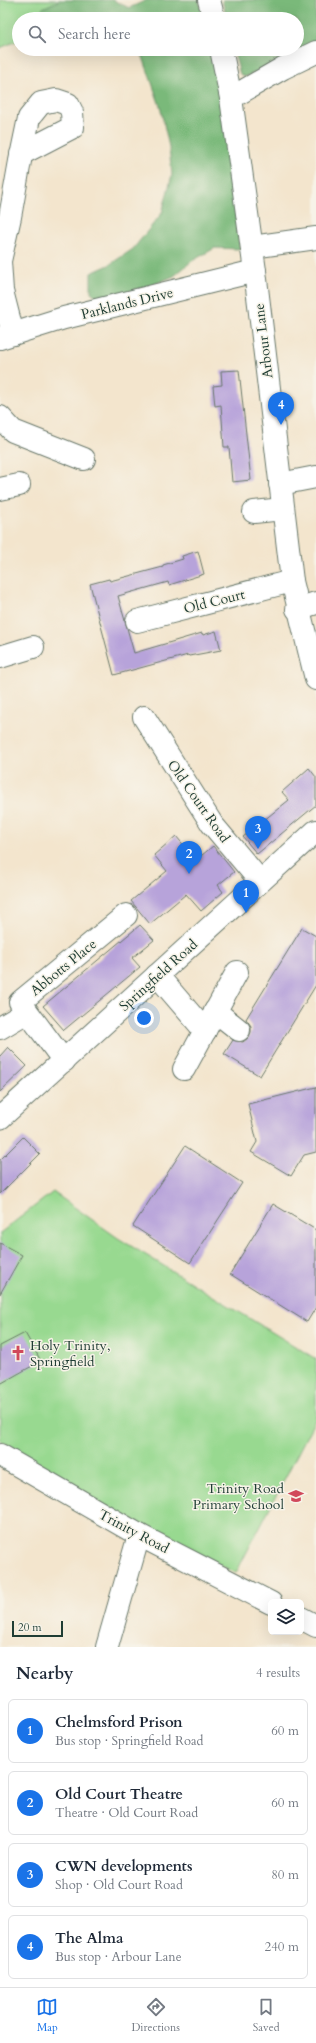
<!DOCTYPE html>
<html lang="en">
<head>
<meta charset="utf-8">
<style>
  :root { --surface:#fff; --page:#f6f6f7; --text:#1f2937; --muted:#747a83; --line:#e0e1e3; --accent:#1a73e8 }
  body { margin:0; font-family:Cardo,serif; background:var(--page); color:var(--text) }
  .controls { position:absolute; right:12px; bottom:12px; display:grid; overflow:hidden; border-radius:6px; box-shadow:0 4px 16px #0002 }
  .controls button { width:36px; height:36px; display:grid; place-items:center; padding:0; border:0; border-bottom:1px solid var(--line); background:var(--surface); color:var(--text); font:20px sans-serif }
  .scale { position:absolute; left:12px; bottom:10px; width:51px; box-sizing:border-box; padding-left:4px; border:2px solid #1f3d34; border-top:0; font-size:11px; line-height:14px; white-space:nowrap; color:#1f3d34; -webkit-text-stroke:3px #f7f3e8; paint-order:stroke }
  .you { position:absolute; left:144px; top:1018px; width:14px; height:14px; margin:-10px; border:3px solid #fff; border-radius:50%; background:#1a73e8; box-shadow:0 0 0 6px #1a73e833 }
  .badge { display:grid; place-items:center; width:26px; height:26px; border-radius:50%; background:var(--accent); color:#fff; font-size:13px; font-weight:700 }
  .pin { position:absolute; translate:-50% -33px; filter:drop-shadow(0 1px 2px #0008) }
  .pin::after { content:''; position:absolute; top:21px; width:14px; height:12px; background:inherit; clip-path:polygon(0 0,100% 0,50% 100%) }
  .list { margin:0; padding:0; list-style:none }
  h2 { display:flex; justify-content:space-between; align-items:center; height:52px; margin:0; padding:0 16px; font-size:17px }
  h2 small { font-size:13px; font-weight:400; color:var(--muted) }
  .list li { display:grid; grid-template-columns:26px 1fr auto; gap:12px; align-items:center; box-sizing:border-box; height:64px; margin:0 8px 8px; padding:0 8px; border:1px solid var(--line); border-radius:6px }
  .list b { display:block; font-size:15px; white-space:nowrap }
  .list p { margin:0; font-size:13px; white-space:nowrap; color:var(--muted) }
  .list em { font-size:13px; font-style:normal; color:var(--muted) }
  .icon { flex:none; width:22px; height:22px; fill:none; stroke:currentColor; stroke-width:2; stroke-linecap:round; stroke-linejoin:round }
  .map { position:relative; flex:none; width:316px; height:1647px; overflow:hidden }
  .search { position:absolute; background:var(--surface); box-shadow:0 4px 16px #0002; left:12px; right:12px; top:12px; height:44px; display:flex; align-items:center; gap:10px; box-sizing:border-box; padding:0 14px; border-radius:22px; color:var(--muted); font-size:15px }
  .sheet { height:340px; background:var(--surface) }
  nav { display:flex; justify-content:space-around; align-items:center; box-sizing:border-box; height:56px; border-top:1px solid var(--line); background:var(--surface); font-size:11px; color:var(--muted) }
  nav a { display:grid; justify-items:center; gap:2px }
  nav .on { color:var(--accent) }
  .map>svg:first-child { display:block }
  .green { fill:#98d990; stroke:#5c8b62 }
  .forest { fill:#7ab97a; stroke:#4c7b57 }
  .building { fill:#b7a3da }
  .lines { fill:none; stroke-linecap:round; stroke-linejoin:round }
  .minor-casing { stroke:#69786a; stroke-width:24 }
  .major-casing { stroke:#69786a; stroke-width:24 }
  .minor { stroke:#fff; stroke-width:22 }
  .major { stroke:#fff; stroke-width:22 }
  .labels { text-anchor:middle; stroke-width:3; stroke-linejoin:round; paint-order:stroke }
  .street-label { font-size:14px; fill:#1f3d34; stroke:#f7f3e8 }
  .poi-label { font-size:14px; fill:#1f3d34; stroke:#f7f3e8; text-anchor:start }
</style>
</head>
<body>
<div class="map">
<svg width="316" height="1647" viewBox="0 0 316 1647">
  <rect width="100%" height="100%" fill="#f7f3e8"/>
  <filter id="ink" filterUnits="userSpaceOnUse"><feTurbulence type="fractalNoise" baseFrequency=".025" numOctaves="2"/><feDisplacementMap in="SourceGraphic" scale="8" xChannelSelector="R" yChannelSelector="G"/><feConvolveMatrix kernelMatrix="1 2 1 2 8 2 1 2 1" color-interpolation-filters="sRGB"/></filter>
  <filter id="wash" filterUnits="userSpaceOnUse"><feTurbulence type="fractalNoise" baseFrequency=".012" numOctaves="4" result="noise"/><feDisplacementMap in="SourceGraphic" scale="16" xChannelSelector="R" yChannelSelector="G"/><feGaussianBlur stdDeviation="0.9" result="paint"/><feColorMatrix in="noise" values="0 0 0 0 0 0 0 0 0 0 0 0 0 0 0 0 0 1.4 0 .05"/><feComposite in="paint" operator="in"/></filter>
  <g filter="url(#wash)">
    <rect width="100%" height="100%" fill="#f3e5cd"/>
    <g class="green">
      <path d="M0,0H60L43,8L33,19H19V40L0,48Z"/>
      <path d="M53,1192L118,1238L316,1359V1418L236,1573L129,1522L0,1440V1233Z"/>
    </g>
    <g class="forest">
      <path d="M60,0H113L129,8L147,0H199L204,19H33L43,8Z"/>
      <path d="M222,0H316V43L245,77L240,74L233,49H297V19H227Z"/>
      <path d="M137,49H210L221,96L240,249L215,248L192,261L174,276L150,286L100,299L91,292V273L109,265L133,249L162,213L172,175L169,147L160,106L143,57Z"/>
    </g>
    <g id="blocks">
      <g class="building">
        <path d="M239,370L251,480L232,482L229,447H224L221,405L215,406L213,386L222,385L221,371Z"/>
        <path d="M198,551L204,574L169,585L168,582L118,596L134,653L202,633L203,635L216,631L221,650L189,656L188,655L114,675L90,584L109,579L110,581L163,567V565L183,559L182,556Z"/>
        <path d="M309,768L316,777V805L257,854L243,837L289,800L282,792Z"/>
        <path d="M176,836L196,860L213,846L234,872L218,885L223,892L201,911L186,894L150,924L131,901L167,871L154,855Z"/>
        <path d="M140,925L154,940L132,958L140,967L64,1030L43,1006Z"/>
        <path d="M302,928L316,936V985L260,1076L224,1054L233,1040L243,1042L249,1037L251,1032V1026L246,1019Z"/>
        <path d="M8,1047L27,1066L0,1092V1056Z"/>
        <path d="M316,1087V1152L304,1155L291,1176L251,1152L257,1142L248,1104Z"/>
        <path d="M23,1137L40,1154L0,1194V1160Z"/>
        <path d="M185,1146L242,1183L190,1263L133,1226Z"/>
        <path d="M273,1204L316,1230V1307L307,1322L230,1274Z"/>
        <path d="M0,1243L22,1255L0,1294Z"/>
        <path d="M25,1333L41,1361L0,1384V1346Z"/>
      </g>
    </g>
  </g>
  <g filter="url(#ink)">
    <use href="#blocks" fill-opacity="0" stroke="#69786a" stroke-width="1"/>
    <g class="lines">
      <g class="minor-casing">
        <g id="minor">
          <path d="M209,0L214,19"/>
          <path d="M221,49L231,98L255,271L292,581L316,679"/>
          <path d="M231,98L283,68L316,52"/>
          <path d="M252,247L316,238"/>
          <path d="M13,334L2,291L0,261L10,217L20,161L29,118L41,103L56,100L68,104L72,112L73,127L21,154"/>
          <path d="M0,338L64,318L255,271"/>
          <path d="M0,417L13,431L84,459"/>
          <path d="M280,484L316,477"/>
          <path d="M0,489L19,485"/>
          <path d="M254,512L283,509"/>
          <path d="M297,609L316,603"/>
          <path d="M137,621L292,581"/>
          <path d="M0,657L33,647"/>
          <path d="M144,717L212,824L260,881"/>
          <path d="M157,975L205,1031"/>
          <path d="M215,1011L239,1030"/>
          <path d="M0,1028L27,1012"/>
          <path d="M64,1061L20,1002L126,915"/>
          <path d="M184,1069L237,972"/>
          <path d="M0,1455L139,1535L271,1603"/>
          <path d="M301,1618L316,1626"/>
          <path d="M107,1647L139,1535"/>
        </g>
      </g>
      <g class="major-casing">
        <path id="major" d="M0,1118L316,831"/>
      </g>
      <use href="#minor" class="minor"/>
      <use href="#major" class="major"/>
    </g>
  </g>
  <defs>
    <g id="church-bare" transform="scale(1.2)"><path d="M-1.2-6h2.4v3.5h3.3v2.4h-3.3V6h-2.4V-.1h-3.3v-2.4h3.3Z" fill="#d1495b" stroke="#f7f3e8" stroke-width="2.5" paint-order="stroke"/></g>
    <g id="school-bare" transform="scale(1.2)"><path d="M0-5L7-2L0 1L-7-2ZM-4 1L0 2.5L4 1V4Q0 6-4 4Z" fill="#d1495b" stroke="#f7f3e8" stroke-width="2.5" paint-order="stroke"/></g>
  </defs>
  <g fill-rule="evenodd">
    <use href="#church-bare" x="18" y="1353"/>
    <use href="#school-bare" x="296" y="1496"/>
  </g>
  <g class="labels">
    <g class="street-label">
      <text transform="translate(127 303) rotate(-14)" y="5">Parklands Drive</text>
      <text transform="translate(263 341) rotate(-97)" y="5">Arbour Lane</text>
      <text transform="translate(214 601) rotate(-14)" y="5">Old Court</text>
      <text transform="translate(199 801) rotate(55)" y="5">Old Court Road</text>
      <text transform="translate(63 967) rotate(-39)" y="5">Abbotts Place</text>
      <text transform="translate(158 975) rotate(-42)" y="5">Springfield Road</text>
      <text transform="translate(134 1531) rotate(28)" y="5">Trinity Road</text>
    </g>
    <g class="poi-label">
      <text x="30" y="1350">Holy Trinity,<tspan x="30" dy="16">Springfield</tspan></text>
      <text x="284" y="1493" text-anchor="end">Trinity Road<tspan x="284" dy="16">Primary School</tspan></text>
    </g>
  </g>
</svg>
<div class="controls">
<button><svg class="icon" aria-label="layers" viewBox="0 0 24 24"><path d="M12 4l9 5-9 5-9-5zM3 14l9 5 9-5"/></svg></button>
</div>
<div class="scale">20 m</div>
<div class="you"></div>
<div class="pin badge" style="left:246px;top:913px">1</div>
<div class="pin badge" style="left:189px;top:874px">2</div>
<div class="pin badge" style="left:258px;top:849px">3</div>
<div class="pin badge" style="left:281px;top:425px">4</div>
<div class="search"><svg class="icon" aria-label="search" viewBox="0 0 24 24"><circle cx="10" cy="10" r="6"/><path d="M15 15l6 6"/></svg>Search here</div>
</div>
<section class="sheet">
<h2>Nearby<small>4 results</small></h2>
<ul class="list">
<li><span class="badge">1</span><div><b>Chelmsford Prison</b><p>Bus stop · Springfield Road</p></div><em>60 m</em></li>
<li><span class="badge">2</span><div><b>Old Court Theatre</b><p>Theatre · Old Court Road</p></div><em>60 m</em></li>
<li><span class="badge">3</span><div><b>CWN developments</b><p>Shop · Old Court Road</p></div><em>80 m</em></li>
<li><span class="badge">4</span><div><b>The Alma</b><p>Bus stop · Arbour Lane</p></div><em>240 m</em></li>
</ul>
</section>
<nav>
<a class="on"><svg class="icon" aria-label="map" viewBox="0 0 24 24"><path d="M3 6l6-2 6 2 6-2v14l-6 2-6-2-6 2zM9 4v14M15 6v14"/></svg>Map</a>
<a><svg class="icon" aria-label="directions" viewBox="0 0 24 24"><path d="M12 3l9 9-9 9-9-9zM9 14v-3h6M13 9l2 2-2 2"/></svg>Directions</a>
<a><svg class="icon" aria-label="saved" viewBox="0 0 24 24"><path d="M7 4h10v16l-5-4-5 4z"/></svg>Saved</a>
</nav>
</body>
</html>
